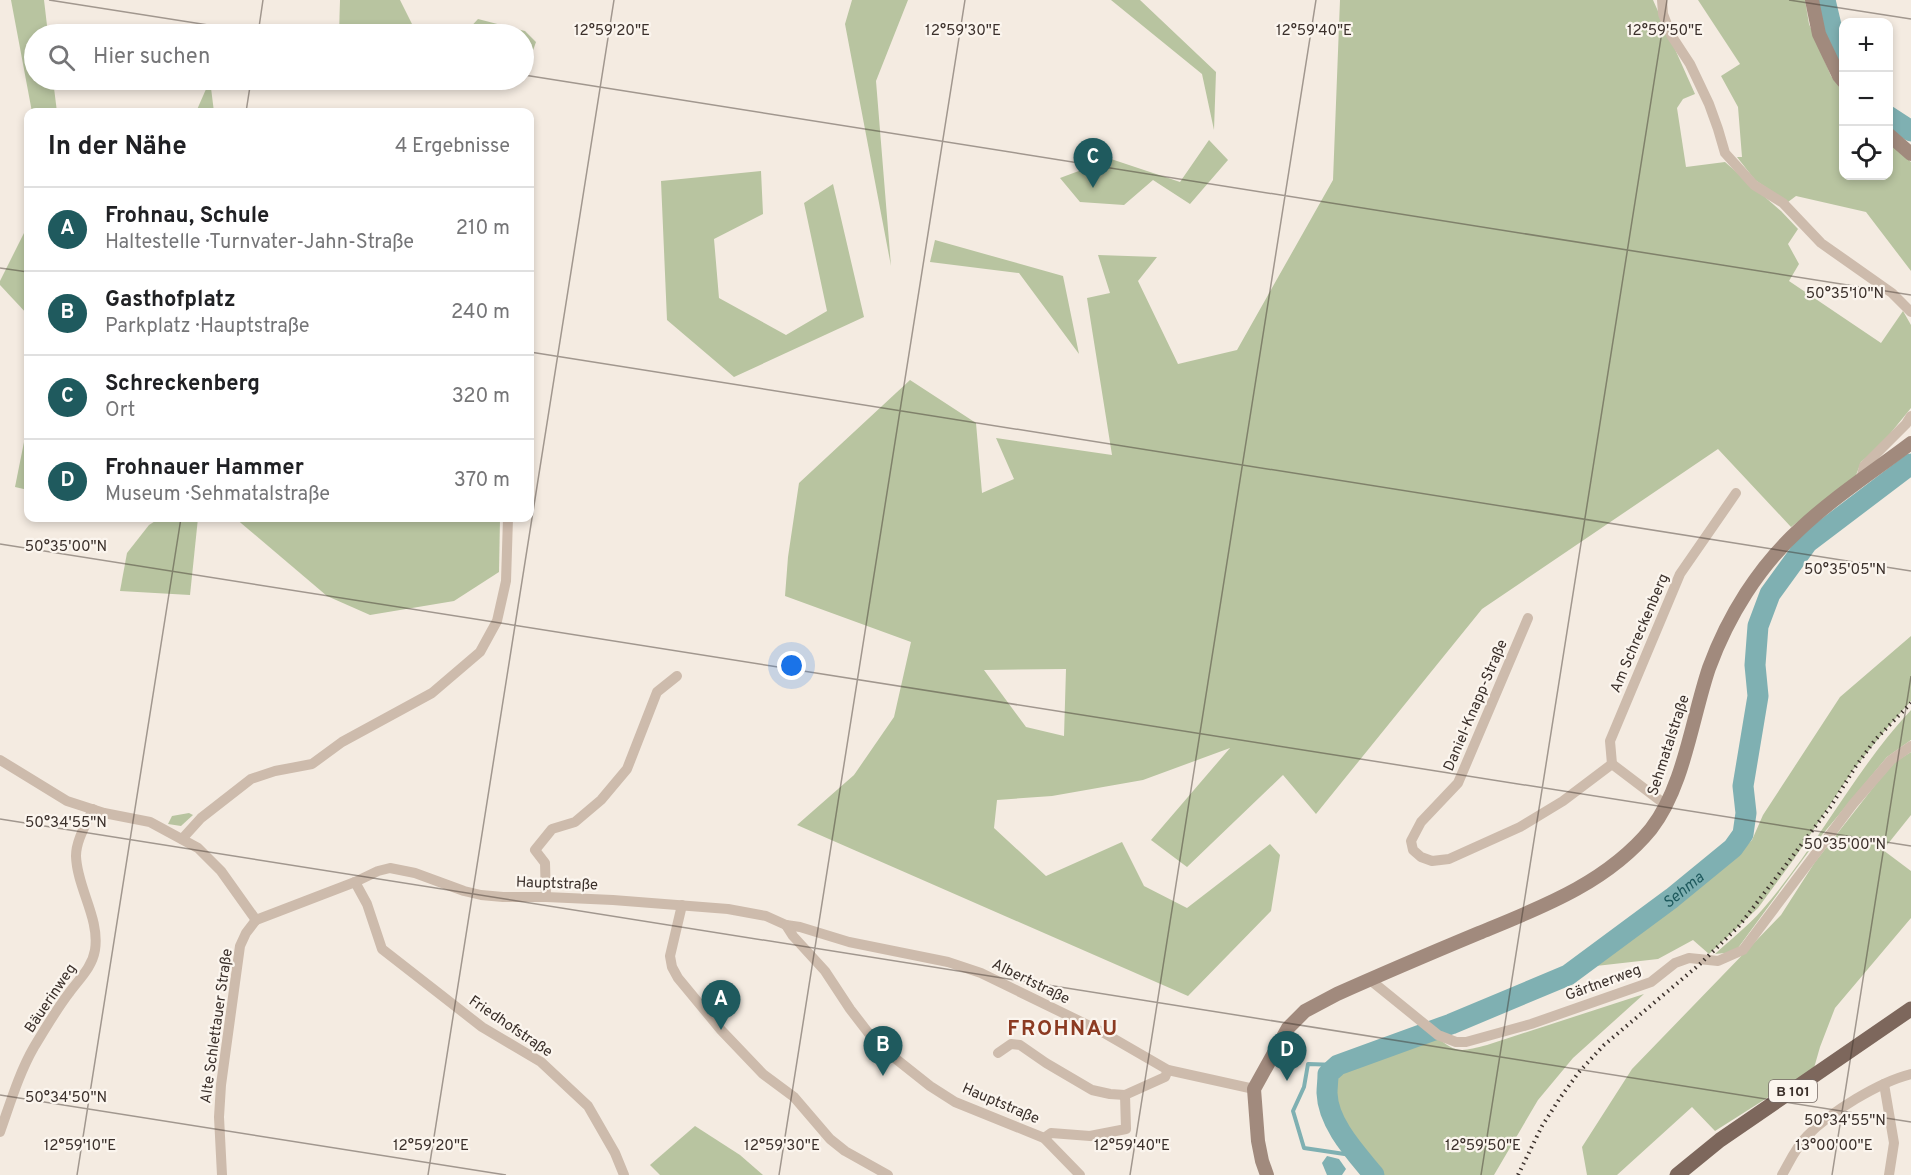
<!DOCTYPE html>
<html lang="de">
<head>
<meta charset="utf-8">
<style>
  :root { --surface:#fff; --page:#f2f2f2; --text:#202124; --muted:#757577; --line:#e0e0e0; --accent:#1f5a5e }
  body { margin:0; font-family:Overpass,sans-serif; background:var(--page); color:var(--text) }
  .controls { position:absolute; right:18px; top:18px; display:grid; overflow:hidden; border-radius:12px; box-shadow:0 3px 9px #0003 }
  .controls button { width:54px; height:54px; display:grid; place-items:center; padding:0; border:0; border-bottom:2px solid var(--line); background:var(--surface); color:var(--text); font:30px sans-serif }
  .you { position:absolute; left:792px; top:666px; width:21px; height:21px; margin:-15px; border:4px solid #fff; border-radius:50%; background:#1a73e8; box-shadow:0 0 0 9px #1a73e833 }
  .badge { display:grid; place-items:center; width:39px; height:39px; border-radius:50%; background:var(--accent); color:#fff; font-size:20px; font-weight:700 }
  .pin { position:absolute; translate:-50% -50px; filter:drop-shadow(0 2px 3px #0008) }
  .pin::after { content:''; position:absolute; top:32px; width:21px; height:18px; background:inherit; clip-path:polygon(0 0,100% 0,50% 100%) }
  .list { margin:0; padding:0; list-style:none }
  h2 { display:flex; justify-content:space-between; align-items:center; height:78px; margin:0; padding:0 24px; font-size:26px }
  h2 small { font-size:20px; font-weight:400; color:var(--muted) }
  .list li { display:grid; grid-template-columns:39px 1fr auto; gap:18px; align-items:center; box-sizing:border-box; height:84px; padding:0 24px; border-top:2px solid var(--line) }
  .list b { display:block; font-size:22px; white-space:nowrap }
  .list p { margin:0; font-size:20px; white-space:nowrap; color:var(--muted) }
  .list em { font-size:20px; font-style:normal; color:var(--muted) }
  .icon { flex:none; width:33px; height:33px; fill:none; stroke:currentColor; stroke-width:2; stroke-linecap:round; stroke-linejoin:round }
  .map { position:relative; flex:none; width:1911px; height:1175px; overflow:hidden }
  .search { position:absolute; background:var(--surface); box-shadow:0 3px 9px #0003; left:24px; top:24px; width:510px; height:66px; display:flex; align-items:center; gap:15px; box-sizing:border-box; padding:0 21px; border-radius:33px; color:var(--muted); font-size:22px }
  .panel { position:absolute; background:var(--surface); box-shadow:0 3px 9px #0003; left:24px; top:108px; width:510px; height:414px; border-radius:12px }
  .map>svg:first-child { display:block }
  .green { fill:#b8c4a0; fill-rule:evenodd }
  .water { fill:#7fb0b2 }
  .lines { fill:none; stroke-linecap:round; stroke-linejoin:round }
  .stream { stroke:#7fb0b2; stroke-width:4 }
  .river { stroke:#7fb0b2; stroke-width:21 }
  .street { stroke:#cdbbac; stroke-width:10 }
  .secondary { stroke:#a18a7d; stroke-width:14 }
  .primary { stroke:#7d675c; stroke-width:15 }
  .rail { stroke:#3b302b; stroke-width:4; stroke-dasharray:1.5 4.5; stroke-linecap:butt }
  .ticks { fill:none; stroke:#3b302b; stroke-width:1.5; stroke-opacity:0.45 }
  .labels { text-anchor:middle; stroke-width:4.5; stroke-linejoin:round; paint-order:stroke }
  .shield { fill:#fbf5ee; stroke:#756b66; stroke-width:1.5 }
  .shield-label { font-size:14px; font-weight:bold; fill:#3b302b }
  .street-label { font-size:15px; fill:#3b302b; stroke:#fbf5ee }
  .water-label { font-size:16px; font-style:italic; fill:#1f5a5e; stroke:#fbf5ee }
  .district-label { font-size:21px; font-weight:bold; letter-spacing:1.5px; fill:#8c3b22; stroke:#fbf5ee }
  .ticks-label { font-size:15px; text-anchor:middle; fill:#3b302b; stroke:#fbf5ee; stroke-width:4.5; stroke-linejoin:round; paint-order:stroke }
</style>
</head>
<body>
<div class="map">
<svg width="1911" height="1175" viewBox="0 0 1911 1175">
  <rect width="100%" height="100%" fill="#f4ebe1"/>
  <g class="green">
    <path d="M11,0H44L48,34H34V80H53L57,112H32Z"/>
    <path d="M340,0H400L417,34H339Z"/>
    <path d="M852,0H908L876,81L891,266L845,24Z"/>
    <path d="M1111,0H1140L1216,72L1214,130L1202,74Z"/>
    <path d="M1340,0H1653L1695,94L1683,99L1677,108L1686,167L1725,162L1781,211L1798,229L1788,244L1799,264L1789,281L1881,343L1903,311L1911,325V408L1880,446L1861,462L1855,478L1791,527L1718,449L1482,609L1316,814L1283,775L1187,867L1151,840L1230,748L1143,780L1052,796L997,800L994,828L1046,876L1122,842L1144,886L1187,908L1270,844L1280,855L1271,911L1188,996L797,825L854,775L894,717L911,642L785,596L788,557L799,483L910,380L976,423L982,493L1014,479L996,438L1112,455L1087,298L1110,293L1098,255L1157,257L1138,281L1178,364L1237,350L1333,180ZM1066,669L1064,736L1026,727L984,670Z"/>
    <path d="M1698,0H1805L1809,24L1831,76L1843,92L1844,176H1888L1889,142L1911,162V271L1866,212L1796,196L1788,202L1755,180L1737,157H1742L1738,107L1721,76L1740,64Z"/>
    <path d="M478,19L525,31L536,42L525,73H524V34H464Z"/>
    <path d="M210,80L214,112H196Z"/>
    <path d="M1209,140L1228,160L1190,204L1153,180L1124,205L1080,202L1060,178L1111,159L1180,182Z"/>
    <path d="M761,171L763,214L714,239L719,298L786,335L827,311L804,203L833,184L864,317L734,377L667,320L661,181Z"/>
    <path d="M28,225V315L0,285V281Z"/>
    <path d="M935,240L1063,276L1079,354L1019,273L930,262Z"/>
    <path d="M28,422V490L15,487Z"/>
    <path d="M160,518H198L190,595L120,591L127,553L149,525Z"/>
    <path d="M235,518H500L499,572L454,601L370,615L327,596Z"/>
    <path d="M1911,636V701L1887,728L1853,770L1794,859L1758,908L1709,954L1693,940L1658,959L1587,967L1569,965L1646,925L1695,882L1732,859L1752,840L1763,815L1840,697Z"/>
    <path d="M1911,710V740L1887,757L1812,847L1735,952L1715,954C1730,940 1748,926 1762,910C1817,847 1854,771 1911,710Z"/>
    <path d="M1911,752V815L1883,850L1911,871V918L1835,1008L1820,1047L1814,1068L1715,1131L1692,1107L1617,1175H1587L1582,1147L1632,1069L1781,915L1815,862L1876,784L1895,762Z"/>
    <path d="M189,813L193,815L181,826L168,824L172,816Z"/>
    <path d="M1644,994L1573,1058L1538,1100L1494,1175H1363L1329,1121L1321,1095L1332,1092L1342,1070L1434,1034C1455,1054 1460,1052 1487,1045Z"/>
    <path d="M695,1126L740,1155L763,1175H660L650,1165Z"/>
  </g>
  <path class="water" d="M1327,1156L1339,1159L1346,1169L1342,1175H1327L1322,1163Z"/>
  <g class="lines">
    <path class="stream" d="M1338,1065L1308,1064L1304,1087L1293,1111L1304,1148L1358,1156"/>
    <g class="river">
      <path d="M1825,0L1837,51L1844,59"/>
      <path d="M1888,116L1911,131"/>
      <path id="s1" d="M1374,1175C1356,1153 1328,1124 1327,1093C1327,1087 1328,1081 1328,1074L1338,1065L1451,1024L1568,975L1672,898L1733,848L1743,834L1746,813L1743,786L1758,696L1755,665L1758,626L1770,594L1807,543L1911,464"/>
    </g>
    <g class="street">
      <path d="M1662,0L1663,14L1671,35L1690,64L1709,104L1718,129L1725,153L1754,185L1783,203L1821,243L1892,293L1911,312"/>
      <path d="M1861,480L1864,466L1906,424L1911,416"/>
      <path d="M1528,618L1458,783L1421,822L1411,841L1413,850L1421,857L1432,861L1449,859L1520,827L1563,801L1612,764L1666,805"/>
      <path d="M0,760L67,801L104,813L150,822L198,848L221,871L256,920"/>
      <path d="M1612,764L1610,741L1680,574L1736,493"/>
      <path d="M182,839L201,818L251,779L275,771L312,764L342,742L432,693L480,652L497,621L506,581L508,518"/>
      <path d="M355,882L367,904L382,949L482,1027L541,1062L588,1106L615,1153L624,1175"/>
      <path d="M546,897L545,863L535,850L552,829L575,822L601,800L627,769L657,692L677,676"/>
      <path d="M682,905L670,956L672,967L678,978L721,1030L763,1074L794,1097L830,1139L845,1151L888,1175"/>
      <path d="M256,920L355,882L378,871L390,868L415,873L464,891L481,895L503,897H546L613,900L728,909L766,916L786,925L800,927L849,942L948,962L981,973L1104,1033L1168,1070L1254,1089"/>
      <path d="M786,925L793,936L825,971L850,1009L870,1035L896,1059L930,1086L955,1102L1044,1138L1080,1175"/>
      <path d="M1369,979L1438,1035L1456,1042H1466L1531,1024L1651,982L1675,963L1689,958L1718,961L1743,950L1853,804L1891,760L1911,746"/>
      <path d="M998,1053L1011,1044L1020,1045L1046,1063L1092,1090L1110,1094L1125,1095"/>
      <path d="M1884,1084L1894,1143L1889,1175"/>
      <path d="M0,1132C10,1104 19,1073 34,1047C45,1029 56,1010 69,993C79,979 92,968 95,950C100,918 77,888 76,856C76,840 87,823 93,809"/>
      <path d="M1044,1138L1051,1133L1090,1136L1126,1129L1125,1095L1165,1077L1168,1070"/>
      <path d="M222,1175L219,1117L221,1085L240,946L246,933L256,920"/>
      <path d="M1782,1175C1790,1161 1796,1147 1807,1136C1830,1112 1879,1082 1911,1074"/>
    </g>
    <g class="secondary">
      <path d="M1812,0L1819,34L1839,76L1844,82"/>
      <path d="M1888,134L1911,154"/>
      <path d="M1267,1175L1262,1161L1258,1141L1254,1089L1288,1028L1305,1011L1337,994C1384,973 1431,953 1479,933C1540,908 1607,883 1651,829C1684,787 1692,718 1709,668C1728,616 1759,566 1800,529C1834,497 1874,471 1911,443"/>
    </g>
    <path class="primary" d="M1677,1175L1720,1140L1911,1009"/>
    <path class="rail" d="M1518,1175L1542,1126L1560,1098L1579,1072L1604,1045L1700,964L1739,926L1831,806L1856,766L1875,740L1911,703"/>
  </g>
  <path class="ticks" d="M49,0L266,34M1789,0L1911,19M258,34L263,0M524,75L1911,295M246,112L251,80M0,268L28,272M530,352L1911,571M0,544L1911,846M0,819L1911,1122M0,1095L506,1175M77,1175L181,518M428,1175L614,0M779,1175L965,0M1130,1175L1316,0M1481,1175L1667,0M1832,1175L1911,676"/>
  <g class="labels">
    <rect class="shield" x="1769" y="1080" width="48" height="22" rx="4.5"/>
    <g class="shield-label">
      <text x="1793" y="1096">B 101</text>
    </g>
    <g class="street-label">
      <text transform="translate(1639 633) rotate(-67)" y="5">Am Schreckenberg</text>
      <text transform="translate(1475 705) rotate(-67)" y="5">Daniel-Knapp-Straße</text>
      <text transform="translate(1668 745) rotate(-72)" y="5">Sehmatalstraße</text>
      <text transform="translate(557 883) rotate(2)" y="5">Hauptstraße</text>
      <text transform="translate(1031 981) rotate(26)" y="5">Albertstraße</text>
      <text transform="translate(1603 982) rotate(-20)" y="5">Gärtnerweg</text>
      <text transform="translate(50 998) rotate(-56)" y="5">Bäuerinweg</text>
      <text transform="translate(216 1026) rotate(-82)" y="5">Alte Schlettauer Straße</text>
      <text transform="translate(511 1026) rotate(34)" y="5">Friedhofstraße</text>
      <text transform="translate(1001 1103) rotate(23)" y="5">Hauptstraße</text>
    </g>
    <g class="water-label">
      <text dy="6" stroke="none"><textPath href="#s1" startOffset="519">Sehma</textPath></text>
    </g>
    <g class="district-label">
      <text x="1063" y="1035">FROHNAU</text>
    </g>
  </g>
  <g class="ticks-label">
    <text x="612" y="35">12°59'20"E</text>
    <text x="963" y="35">12°59'30"E</text>
    <text x="1314" y="35">12°59'40"E</text>
    <text x="1665" y="35">12°59'50"E</text>
    <text x="1845" y="298">50°35'10"N</text>
    <text x="66" y="551">50°35'00"N</text>
    <text x="1845" y="574">50°35'05"N</text>
    <text x="66" y="827">50°34'55"N</text>
    <text x="1845" y="849">50°35'00"N</text>
    <text x="66" y="1102">50°34'50"N</text>
    <text x="1845" y="1125">50°34'55"N</text>
    <text x="80" y="1150">12°59'10"E</text>
    <text x="431" y="1150">12°59'20"E</text>
    <text x="782" y="1150">12°59'30"E</text>
    <text x="1132" y="1150">12°59'40"E</text>
    <text x="1483" y="1150">12°59'50"E</text>
    <text x="1834" y="1150">13°00'00"E</text>
  </g>
</svg>
<div class="controls">
<button>+</button>
<button>−</button>
<button><svg class="icon" aria-label="locate" viewBox="0 0 24 24"><circle cx="12" cy="12" r="6"/><path d="M12 2v4M12 18v4M2 12h4M18 12h4"/></svg></button>
</div>
<div class="you"></div>
<div class="pin badge" style="left:721px;top:1030px">A</div>
<div class="pin badge" style="left:883px;top:1076px">B</div>
<div class="pin badge" style="left:1093px;top:188px">C</div>
<div class="pin badge" style="left:1287px;top:1081px">D</div>
<div class="search"><svg class="icon" aria-label="search" viewBox="0 0 24 24"><circle cx="10" cy="10" r="6"/><path d="M15 15l6 6"/></svg>Hier suchen</div>
<section class="panel">
<h2>In der Nähe<small>4 Ergebnisse</small></h2>
<ul class="list">
<li><span class="badge">A</span><div><b>Frohnau, Schule</b><p>Haltestelle · Turnvater-Jahn-Straße</p></div><em>210 m</em></li>
<li><span class="badge">B</span><div><b>Gasthofplatz</b><p>Parkplatz · Hauptstraße</p></div><em>240 m</em></li>
<li><span class="badge">C</span><div><b>Schreckenberg</b><p>Ort</p></div><em>320 m</em></li>
<li><span class="badge">D</span><div><b>Frohnauer Hammer</b><p>Museum · Sehmatalstraße</p></div><em>370 m</em></li>
</ul>
</section>
</div>
</body>
</html>
